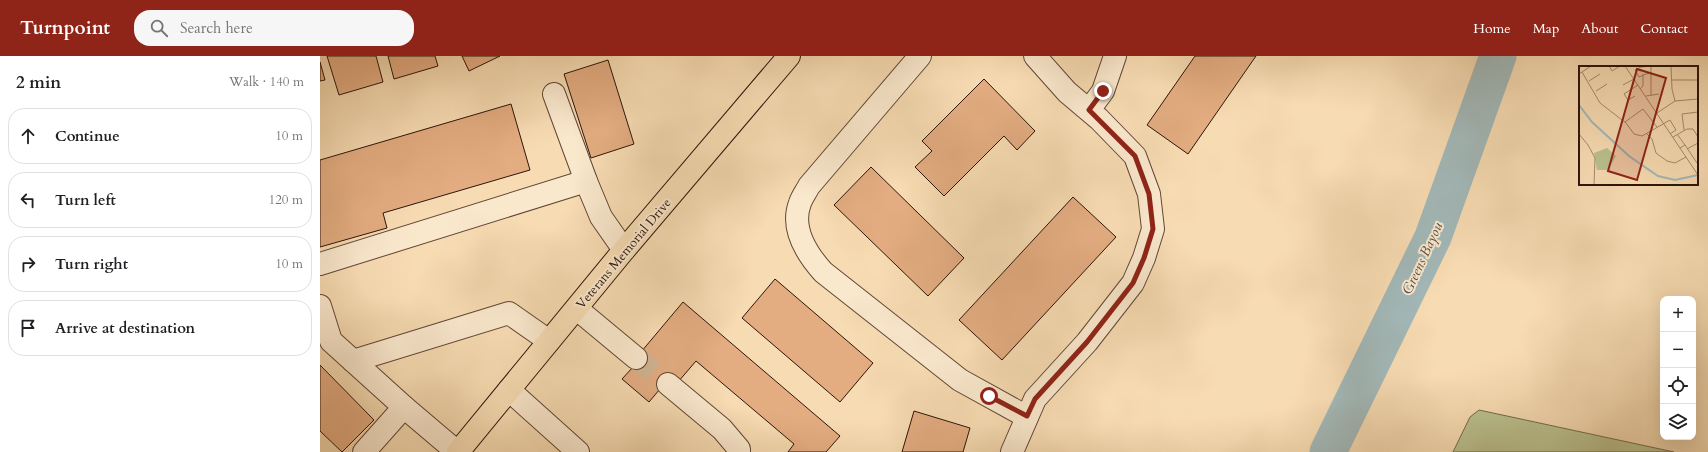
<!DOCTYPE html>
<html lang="en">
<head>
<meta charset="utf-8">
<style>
  :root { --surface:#fff; --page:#f6f6f6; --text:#202124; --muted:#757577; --line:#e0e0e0; --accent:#8f2418 }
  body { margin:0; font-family:Cardo,serif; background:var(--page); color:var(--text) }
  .controls { position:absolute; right:12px; bottom:12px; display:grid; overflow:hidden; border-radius:8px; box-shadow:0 4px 16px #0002 }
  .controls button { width:36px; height:36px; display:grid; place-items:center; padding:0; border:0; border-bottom:1px solid var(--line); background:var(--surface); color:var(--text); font:20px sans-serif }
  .stop { position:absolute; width:12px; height:12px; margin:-9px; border:3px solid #8f2418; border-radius:50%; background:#fff }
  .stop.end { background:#8f2418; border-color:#fff; box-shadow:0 1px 4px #0008 }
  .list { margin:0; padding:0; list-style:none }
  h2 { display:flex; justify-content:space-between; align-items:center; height:52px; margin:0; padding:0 16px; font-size:17px }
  h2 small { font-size:13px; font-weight:400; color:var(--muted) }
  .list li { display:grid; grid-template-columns:26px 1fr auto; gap:12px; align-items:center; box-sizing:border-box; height:56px; margin:0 8px 8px; padding:0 8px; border:1px solid var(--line); border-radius:16px }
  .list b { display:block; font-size:15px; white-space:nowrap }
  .list em { font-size:13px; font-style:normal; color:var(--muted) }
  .icon { flex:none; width:22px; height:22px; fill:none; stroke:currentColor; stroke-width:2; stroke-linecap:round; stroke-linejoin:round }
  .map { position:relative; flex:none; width:1388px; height:396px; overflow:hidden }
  header { display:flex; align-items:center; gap:24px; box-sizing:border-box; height:56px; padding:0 20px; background:var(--accent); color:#fff }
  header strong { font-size:19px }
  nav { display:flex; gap:22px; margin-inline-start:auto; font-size:14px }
  .search { width:280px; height:36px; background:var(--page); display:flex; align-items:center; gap:10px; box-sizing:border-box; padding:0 14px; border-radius:16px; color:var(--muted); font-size:15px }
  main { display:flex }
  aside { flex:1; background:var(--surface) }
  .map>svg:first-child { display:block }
  .green { fill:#bac18e; stroke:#746a4c }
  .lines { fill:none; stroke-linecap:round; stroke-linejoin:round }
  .river { stroke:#a2b8b8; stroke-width:37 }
  .building { fill:#e3ac81; stroke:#2d140b }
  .minor-tunnel { stroke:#cfb391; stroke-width:22; stroke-dasharray:22 11; stroke-linecap:butt }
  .minor-casing { stroke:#604635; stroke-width:24 }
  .major-casing { stroke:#2d140b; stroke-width:24 }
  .minor { stroke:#fae8cd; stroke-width:22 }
  .major { stroke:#f7dbb2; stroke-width:22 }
  .route { stroke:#8f2418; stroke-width:5 }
  .labels { text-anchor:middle; stroke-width:4; stroke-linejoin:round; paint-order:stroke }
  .street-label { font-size:13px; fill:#2d140b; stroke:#fae8cd }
  .water-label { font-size:14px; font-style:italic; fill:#564d48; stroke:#fae8cd }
  .inset-river { fill:none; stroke:#a2b8b8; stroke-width:2 }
  .inset-road { fill:none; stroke:#a68b6f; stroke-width:1 }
  .view { fill:#8f2418; fill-opacity:0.15; stroke:#8f2418; stroke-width:2 }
  .inset-edge { fill:none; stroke:#2d140b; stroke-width:2 }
</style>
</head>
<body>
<header>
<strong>Turnpoint</strong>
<div class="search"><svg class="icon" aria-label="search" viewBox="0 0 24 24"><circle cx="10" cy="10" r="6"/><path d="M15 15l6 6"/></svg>Search here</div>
<nav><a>Home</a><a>Map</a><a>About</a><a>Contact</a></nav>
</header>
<main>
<aside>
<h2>2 min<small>Walk · 140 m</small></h2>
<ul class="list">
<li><svg class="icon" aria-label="ahead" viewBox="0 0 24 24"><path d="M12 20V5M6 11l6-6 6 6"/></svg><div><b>Continue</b></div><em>10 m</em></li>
<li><svg class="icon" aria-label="left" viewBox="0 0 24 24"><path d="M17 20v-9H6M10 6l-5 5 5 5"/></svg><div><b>Turn left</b></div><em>120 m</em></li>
<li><svg class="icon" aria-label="right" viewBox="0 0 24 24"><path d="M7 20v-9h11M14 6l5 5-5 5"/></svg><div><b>Turn right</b></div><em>10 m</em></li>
<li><svg class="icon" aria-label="arrive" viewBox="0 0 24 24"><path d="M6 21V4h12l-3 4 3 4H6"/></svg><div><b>Arrive at destination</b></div></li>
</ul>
</aside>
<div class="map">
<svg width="1388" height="396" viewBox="0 0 1388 396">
  <rect width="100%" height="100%" fill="#f7dbb2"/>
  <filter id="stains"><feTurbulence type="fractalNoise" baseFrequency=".005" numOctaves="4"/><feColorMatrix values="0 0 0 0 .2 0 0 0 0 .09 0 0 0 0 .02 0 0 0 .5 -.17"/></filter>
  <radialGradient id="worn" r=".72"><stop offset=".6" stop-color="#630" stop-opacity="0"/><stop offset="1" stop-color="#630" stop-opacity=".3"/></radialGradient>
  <path class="green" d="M1159,354L1354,396H1133L1150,361Z"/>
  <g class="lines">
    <path class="river" d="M1008,396L1113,181L1178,0"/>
  </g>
  <g class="building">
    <path d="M7,0H56L63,26L19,39Z"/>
    <path d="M68,0H115L118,10L74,23Z"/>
    <path d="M142,0H180L149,15Z"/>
    <path d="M875,0H936L868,98L827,69Z"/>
    <path d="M288,4L314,88L271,102L244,18Z"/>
    <path d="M0,6L5,24L0,25Z"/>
    <path d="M664,23L715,75L697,94L684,80L624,140L595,111L612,95L602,85Z"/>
    <path d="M191,48L210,114L63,157L67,172L0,191V104Z"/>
    <path d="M551,111L644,202L608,240L514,149Z"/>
    <path d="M753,141L796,181L682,304L639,264Z"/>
    <path d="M455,223L553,307L520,346L422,262Z"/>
    <path d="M363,246L520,380L506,396H468L474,388L376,305L358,326L351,320L329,346L302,323L324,299L321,296Z"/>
    <path d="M0,309L54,364L22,396L0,375Z"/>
    <path d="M594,355L650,372L643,396H582Z"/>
  </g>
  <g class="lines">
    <path class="minor-tunnel" d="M316,302L348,328"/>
    <g class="minor-casing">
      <g id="minor">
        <path d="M600,0L489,130C486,136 482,141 480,147C470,173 487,198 503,216L640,324L707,361"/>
        <path d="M234,38L266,125L281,161L304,194"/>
        <path d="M769,54L783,35L795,0"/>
        <path d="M0,208L266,125"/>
        <path d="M0,250L11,285L84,351L44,396"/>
        <path d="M257,253L316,302"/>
        <path d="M33,305L189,257L229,285"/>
        <path d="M348,328L402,373L419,393V396"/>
        <path d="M189,334L258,396"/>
        <path d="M84,351L137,396"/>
        <path d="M692,396L715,343L767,286L813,227L824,202L833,173L829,138L815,100L779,63L747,36L715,0"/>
      </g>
    </g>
    <g class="major-casing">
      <path id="major" d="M138,396L304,194L469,0"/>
    </g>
    <use href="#minor" class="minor"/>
    <use href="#major" class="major"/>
  </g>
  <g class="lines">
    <path class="route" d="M669,340L707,360L715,343L767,286L813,227L824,202L833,173L829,138L815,100L769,54L783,35"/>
  </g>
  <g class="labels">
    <g class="street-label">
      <text transform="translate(303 197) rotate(-50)" y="5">Veterans Memorial Drive</text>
    </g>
    <g class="water-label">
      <text transform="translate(1102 202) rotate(-65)" y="5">Greens Bayou</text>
    </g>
  </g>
  <g transform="translate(1259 10)">
    <rect width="119" height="119" fill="#f7dbb2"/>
    <path d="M28,82L37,90L29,104H18L15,87Z" fill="#bac18e"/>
    <path class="inset-river" d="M0,39L13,56L50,90L79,110L96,114L119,109"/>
    <path class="inset-road" d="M30,0L33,5L41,0M46,0L119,109M92,0L93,23L96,35M62,1L72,0V29M62,1L56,4L60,11L72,6M3,6L21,37L47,57L55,68L63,70L91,54L97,64L91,68M0,8L12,0M92,14H119M10,15L21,8M44,19L55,13M61,23L64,20V8M17,25L28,18M56,30L49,34L45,28L59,19M67,30L80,28M78,47L96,35L119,33M46,56L64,43L78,61M105,64L103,48L119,46M67,67L73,73L77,87L88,95L96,97L107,91M0,68L9,79L16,92L15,119M98,68L106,79M94,71L108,63H114L119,71M101,82L106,79L118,97M108,83L119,77"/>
    <path class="view" d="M58,3L87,12L58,114L29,105Z"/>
    <rect width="119" height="119" class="inset-edge"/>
  </g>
  <rect width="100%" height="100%" filter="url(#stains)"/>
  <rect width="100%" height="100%" fill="url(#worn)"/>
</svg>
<div class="controls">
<button>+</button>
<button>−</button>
<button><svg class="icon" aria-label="locate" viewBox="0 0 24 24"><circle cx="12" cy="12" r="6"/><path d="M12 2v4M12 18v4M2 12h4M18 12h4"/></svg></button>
<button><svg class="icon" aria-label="layers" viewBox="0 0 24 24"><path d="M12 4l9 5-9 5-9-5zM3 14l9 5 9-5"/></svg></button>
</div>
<div class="stop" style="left:669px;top:340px"></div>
<div class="stop end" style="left:783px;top:35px"></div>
</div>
</main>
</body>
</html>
